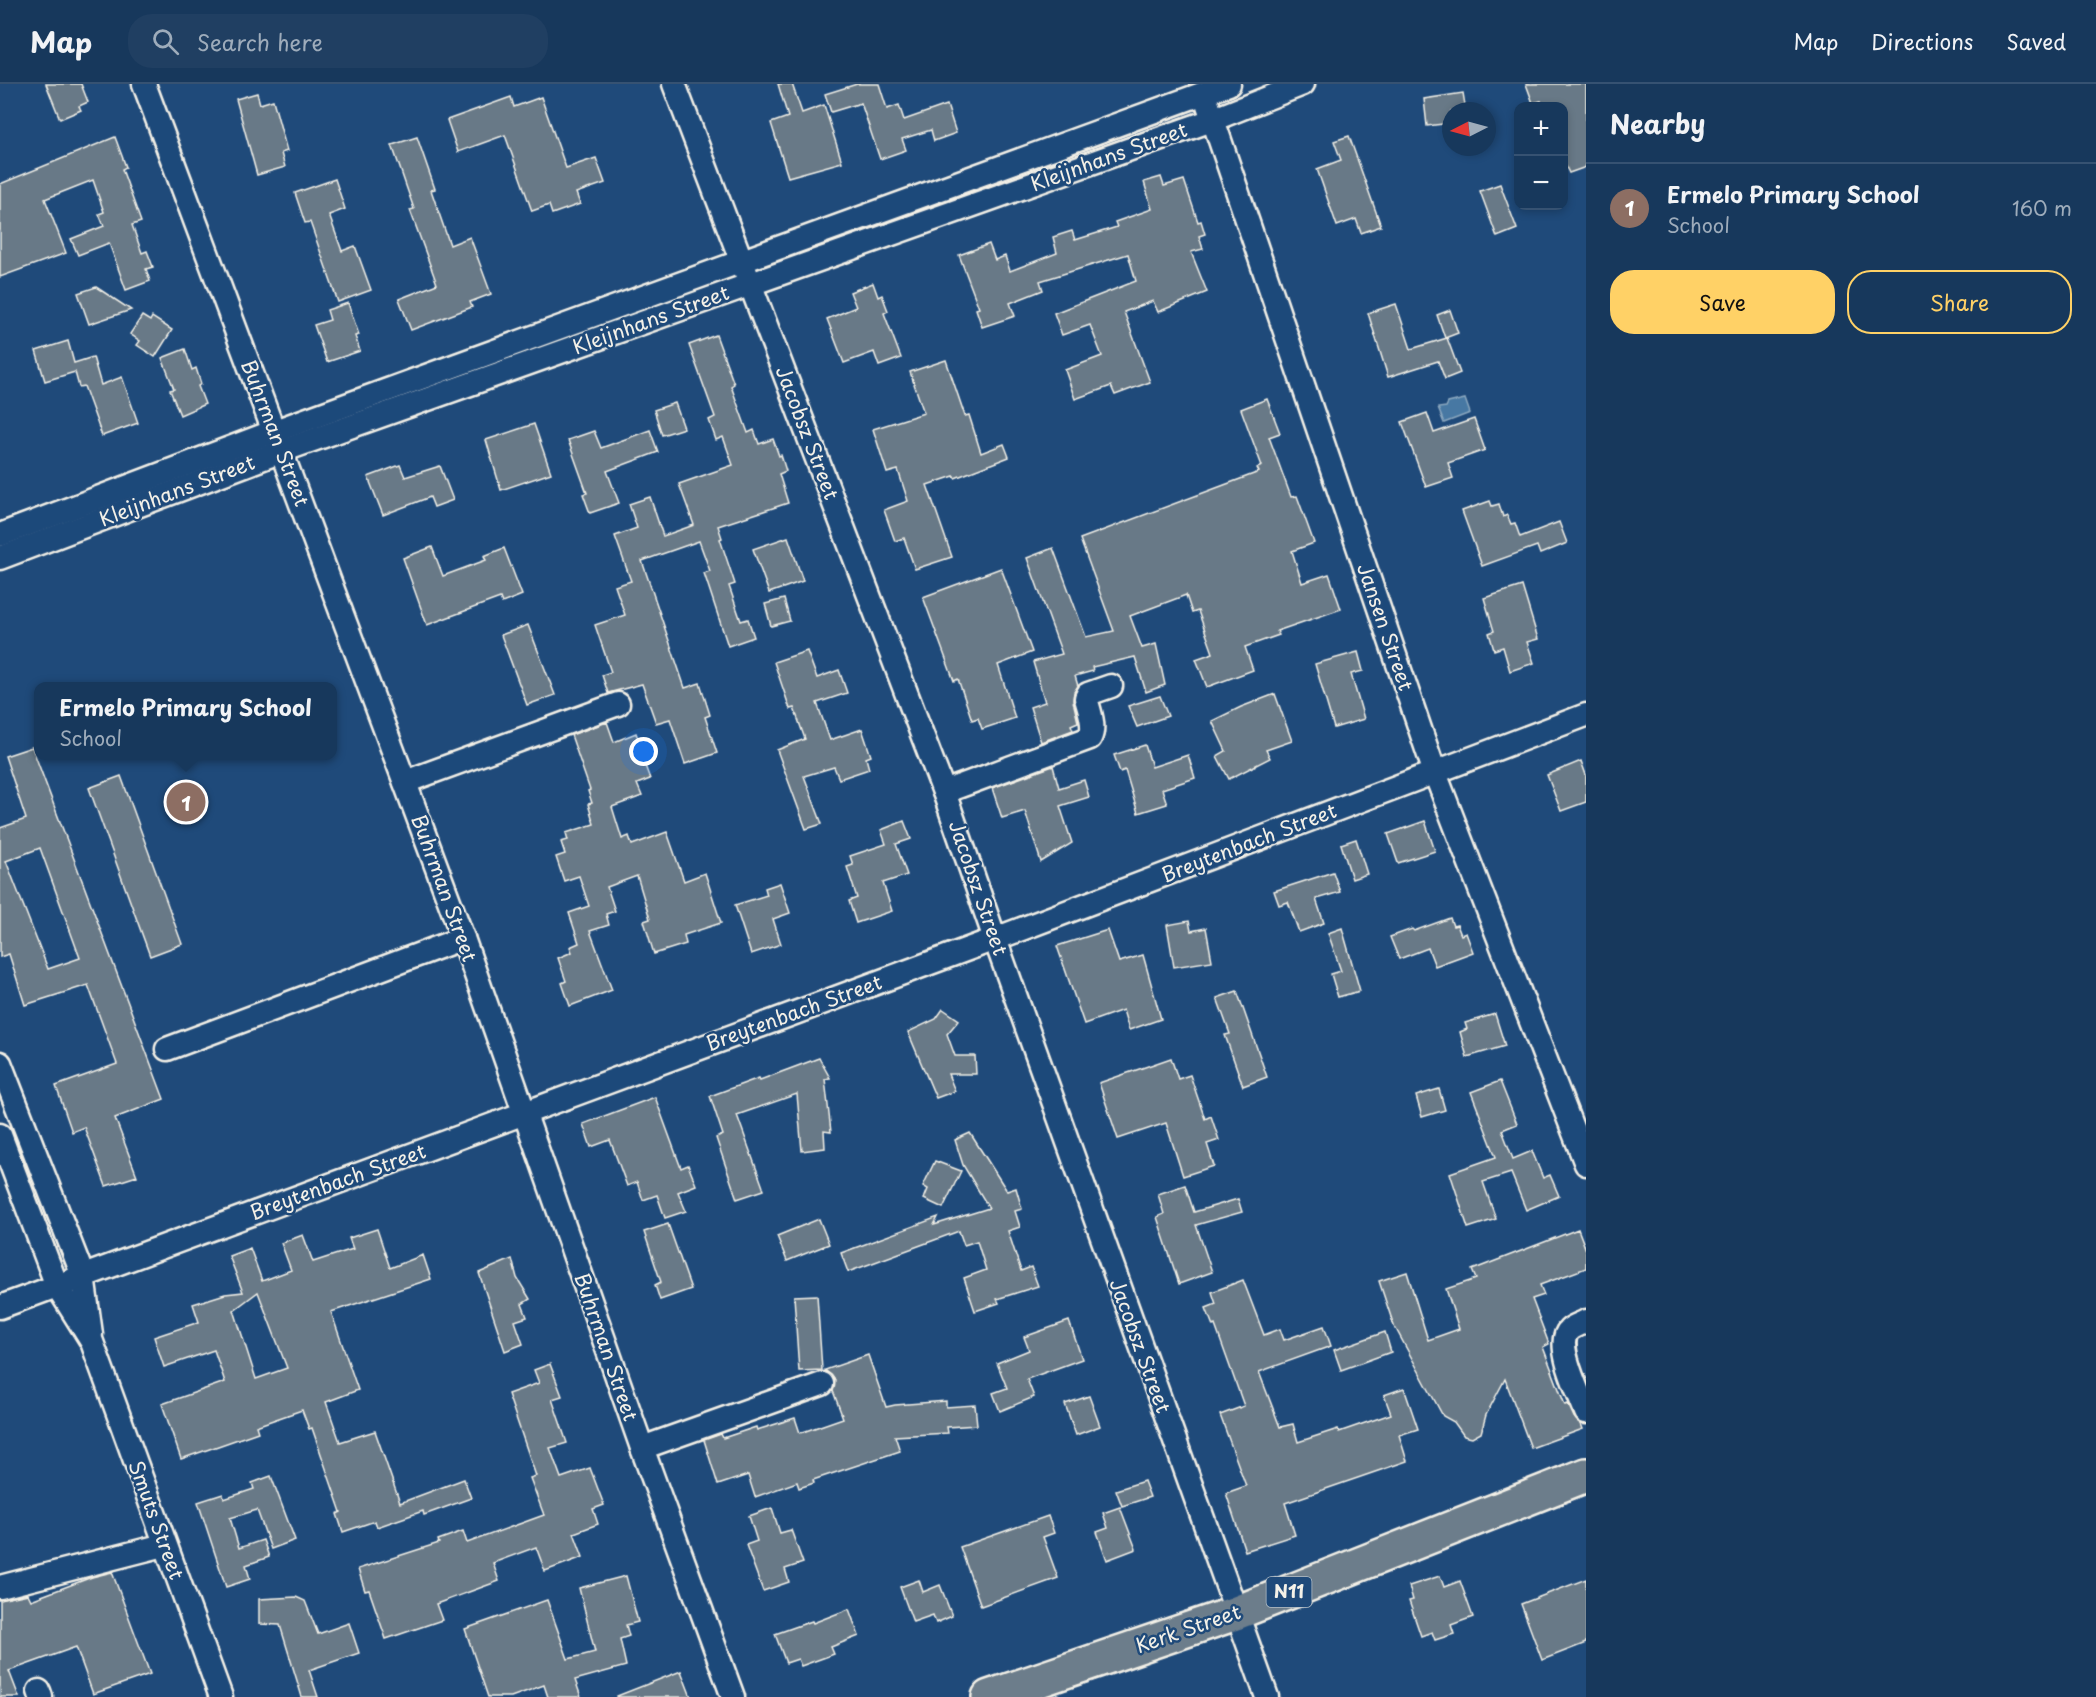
<!DOCTYPE html>
<html lang="en">
<head>
<meta charset="utf-8">
<style>
  :root { --surface:#17385c; --page:#203f62; --text:#f1f3f6; --muted:#9eacbb; --line:#365272; --accent:#ffd166 }
  body { margin:0; font-family:"Playpen Sans",sans-serif; background:var(--page); color:var(--text) }
  .controls { position:absolute; right:18px; top:18px; display:grid; overflow:hidden; border-radius:12px; box-shadow:0 3px 9px #0003 }
  .controls button { width:54px; height:54px; display:grid; place-items:center; padding:0; border:0; border-bottom:2px solid var(--line); background:var(--surface); color:var(--text); font:30px sans-serif }
  .compass { position:absolute; left:1442px; top:18px; width:54px; height:54px; border-radius:50%; background:var(--surface); box-shadow:0 3px 9px #0003; rotate:264deg }
  .you { position:absolute; left:644px; top:668px; width:21px; height:21px; margin:-15px; border:4px solid #fff; border-radius:50%; background:#1a73e8; box-shadow:0 0 0 9px #1a73e833 }
  .badge { display:grid; place-items:center; width:39px; height:39px; border-radius:50%; background:var(--accent); color:#fff; font-size:20px; font-weight:700 }
  .pin { position:absolute; translate:-50% -50%; border:3px solid #fff; box-shadow:0 2px 6px #0006 }
  .popup { position:absolute; left:34px; top:598px; width:303px; height:78px; box-sizing:border-box; display:grid; place-content:center; border-radius:12px; background:var(--surface); filter:drop-shadow(0 2px 4px #0005); font-size:20px; white-space:nowrap; color:var(--muted) }
  .popup b { font-size:22px; color:var(--text) }
  .popup::after { content:''; position:absolute; left:50%; top:100%; margin-left:-12px; border:12px solid transparent; border-top-color:var(--surface) }
  .list { margin:0; padding:0; list-style:none }
  h2 { display:flex; justify-content:space-between; align-items:center; height:78px; margin:0; padding:0 24px; font-size:26px }
  h2 small { font-size:20px; font-weight:400; color:var(--muted) }
  .list li { display:grid; grid-template-columns:39px 1fr auto; gap:18px; align-items:center; box-sizing:border-box; height:90px; padding:0 24px; border-top:2px solid var(--line) }
  .list b { display:block; font-size:22px; white-space:nowrap }
  .list p { margin:0; font-size:20px; white-space:nowrap; color:var(--muted) }
  .list em { font-size:20px; font-style:normal; color:var(--muted) }
  .actions { display:flex; gap:12px; padding:18px 24px }
  .actions a { flex:1; padding:14px 0; border:2px solid var(--accent); border-radius:24px; text-align:center; font-size:21px; color:var(--accent) }
  .actions .main { background:var(--accent); color:#111 }
  .icon { flex:none; width:33px; height:33px; fill:none; stroke:currentColor; stroke-width:2; stroke-linecap:round; stroke-linejoin:round }
  .map { position:relative; flex:none; width:1586px; height:1613px; overflow:hidden }
  header { display:flex; align-items:center; gap:36px; box-sizing:border-box; height:84px; padding:0 30px; background:var(--surface); border-bottom:2px solid var(--line) }
  header strong { font-size:28px }
  nav { display:flex; gap:33px; margin-inline-start:auto; font-size:21px }
  .search { width:420px; height:54px; background:var(--page); display:flex; align-items:center; gap:15px; box-sizing:border-box; padding:0 21px; border-radius:24px; color:var(--muted); font-size:22px }
  main { display:flex }
  aside { flex:1; background:var(--surface) }
  .map>svg:first-child { display:block }
  .water { fill:#4678a3; stroke:#8ca8bf; stroke-width:1.5 }
  .building { fill:#677987; stroke:#f4f1e8; stroke-width:1.5; fill-rule:evenodd }
  .lines { fill:none; stroke-linecap:round; stroke-linejoin:round }
  .minor-casing { stroke:#f4f1e8; stroke-width:27 }
  .highway-casing { stroke:#f4f1e8; stroke-width:38 }
  .minor { stroke:#1f4a7a; stroke-width:22 }
  .highway { stroke:#6c7d8b; stroke-width:33 }
  .labels { text-anchor:middle; stroke-width:5; stroke-linejoin:round; paint-order:stroke }
  .shield { fill:#1f4a7a; stroke:#b4bfc7; stroke-width:1.5 }
  .shield-label { font-size:18px; font-weight:bold; fill:#f4f1e8 }
  .street-label { font-size:20px; fill:#f4f1e8; stroke:#1f4a7a }
</style>
</head>
<body>
<header>
<strong>Map</strong>
<div class="search"><svg class="icon" aria-label="search" viewBox="0 0 24 24"><circle cx="10" cy="10" r="6"/><path d="M15 15l6 6"/></svg>Search here</div>
<nav><a>Map</a><a>Directions</a><a>Saved</a></nav>
</header>
<main>
<div class="map">
<svg width="1586" height="1613" viewBox="0 0 1586 1613">
  <rect width="100%" height="100%" fill="#1f4a7a"/>
  <filter id="ink" filterUnits="userSpaceOnUse"><feTurbulence type="fractalNoise" baseFrequency=".0167" numOctaves="2"/><feDisplacementMap in="SourceGraphic" scale="12" xChannelSelector="R" yChannelSelector="G"/><feConvolveMatrix kernelMatrix="1 2 1 2 8 2 1 2 1" color-interpolation-filters="sRGB"/></filter>
  <g filter="url(#ink)">
    <path class="water" d="M1465,315L1470,329L1444,339L1438,324L1446,323L1448,319Z"/>
    <g class="building">
      <path d="M46,0H81L88,18L79,22L81,26L60,35Z"/>
      <path d="M778,0H792L802,29L824,21L842,78L788,93L771,39L788,33Z"/>
      <path d="M857,0H879L887,25L899,21L904,36L947,21L956,49L934,57L931,46L902,55L906,66L880,75L861,19L831,28L825,10Z"/>
      <path d="M1526,0H1586V83L1569,89L1563,76V22H1543L1541,17L1533,19Z"/>
      <path d="M257,9L260,20L273,16L287,67L281,69L285,83L257,91L236,15Z"/>
      <path d="M1463,9L1466,27H1451V39L1427,42L1424,15Z"/>
      <path d="M511,13L514,23L541,13L566,84L596,74L605,99L576,109L580,120L552,130L549,121L532,127L505,51L458,68L447,36Z"/>
      <path d="M1349,52L1381,142L1361,149L1356,135L1337,142L1317,85L1341,76L1334,57Z"/>
      <path d="M115,53L126,83L122,85L141,138L132,141L142,169L147,167L153,183L146,185L150,197L126,206L109,159L78,171L71,155L104,142L99,130L104,128L93,96L45,115L66,169L0,193V100Z"/>
      <path d="M417,53L435,105L431,106L450,161L470,153L491,210L470,218L472,223L411,246L399,215L437,200L410,126L414,125L392,61Z"/>
      <path d="M1161,93L1164,102L1184,96L1198,138L1201,137L1205,150L1199,152L1203,165L1191,168L1207,208L1158,228L1153,217L1124,228L1150,298L1115,311L1111,302L1075,315L1065,286L1102,272L1090,241L1062,251L1054,229L1136,197L1128,170L1040,197L1043,206L1010,219L1015,232L982,243L976,225L979,224L959,171L989,160L995,176L1005,172L1010,187L1057,169L1053,153L1072,147L1075,156L1117,143L1115,138L1152,125L1144,98Z"/>
      <path d="M335,95L345,125L329,131L342,167L355,162L371,206L338,218L310,138L305,139L295,109Z"/>
      <path d="M1500,100L1517,145L1497,153L1480,107Z"/>
      <path d="M873,199L878,213L882,211L888,227L884,229L901,274L879,282L874,268L844,279L827,235L856,223L850,208Z"/>
      <path d="M96,203L131,226L89,240L78,209Z"/>
      <path d="M348,219L359,251L355,252L360,267L327,278L314,241L330,236L327,226Z"/>
      <path d="M1396,220L1411,265L1447,254L1460,289L1445,295L1438,277L1388,293L1368,229Z"/>
      <path d="M1450,226L1458,249L1445,254L1437,231Z"/>
      <path d="M142,232L150,237L152,233L172,246L155,273L137,261L140,257L130,250Z"/>
      <path d="M716,251L734,300L731,302L748,349L754,346L759,360L773,355L779,372L781,371L786,387L779,390L788,419L718,442L722,454L720,455L735,500L729,502L741,537L748,535L754,553L728,562L704,489L710,487L699,457L642,477L685,604L700,599L710,631L705,633L717,669L685,680L670,635L656,639L642,600L608,609L602,591L611,588L595,541L625,531L615,502L631,497L615,452L637,444L629,420L650,413L663,452L694,441L679,400L733,381L723,353L716,356L709,336L715,333L689,261Z"/>
      <path d="M68,257L74,279L93,273L101,301L122,293L138,339L102,352L84,302L79,303L75,288L45,297L36,267Z"/>
      <path d="M185,265L192,286L196,284L201,300L198,302L205,320L180,331L170,306L174,305L162,274Z"/>
      <path d="M946,276L965,332L969,331L981,369L1004,360L1009,373L955,394L954,392L927,401L952,473L915,485L904,454L895,457L884,426L908,417L898,386L887,389L873,345L924,329L910,288Z"/>
      <path d="M1267,315L1280,349L1269,353L1291,413L1297,412L1314,459L1292,467L1302,499L1329,490L1341,525L1277,547L1279,551L1245,563L1253,586L1207,603L1196,575L1213,569L1198,527L1192,529L1186,511L1130,532L1142,564L1156,560L1165,601L1146,608L1135,573L1092,583L1093,587L1075,592L1078,602L1074,608L1073,617L1078,638L1071,641L1073,646L1041,658L1030,623L1045,618L1033,578L1062,570L1027,474L1053,464L1086,553L1114,547L1080,455L1259,388L1257,384L1262,382L1241,325Z"/>
      <path d="M675,319L684,344L662,351L654,326Z"/>
      <path d="M1427,329L1434,349L1474,335L1485,366L1448,379L1453,394L1426,403L1402,338Z"/>
      <path d="M534,340L551,389L501,406L486,356Z"/>
      <path d="M650,346L658,368L607,387L619,419L590,429L583,410L587,409L568,356L594,347L601,364Z"/>
      <path d="M400,381L405,393L440,382L453,416L434,423L430,413L383,431L368,393Z"/>
      <path d="M1490,417L1492,422L1499,420L1503,433L1507,431L1511,440L1515,439L1520,453L1559,438L1567,459L1540,470L1537,462L1482,482L1462,427Z"/>
      <path d="M788,453L803,497L769,509L753,465Z"/>
      <path d="M432,463L443,492L486,476L484,472L504,464L522,511L502,519L500,514L427,541L403,474Z"/>
      <path d="M1001,484L1032,568L998,581L1015,634L982,645L978,634L972,636L958,595L954,597L923,513Z"/>
      <path d="M1522,502L1538,555L1527,558L1534,579L1510,587L1503,563L1494,566L1489,549L1494,547L1484,514Z"/>
      <path d="M784,515L790,537L771,542L765,520Z"/>
      <path d="M528,541L555,611L527,621L501,551Z"/>
      <path d="M807,567L817,594L839,586L847,609L817,619L830,656L862,645L871,672L866,674L869,685L839,695L834,683L804,692L822,740L806,745L777,666L805,655L794,624L790,625L774,578Z"/>
      <path d="M1358,568L1363,587L1351,590L1364,635L1334,644L1315,580Z"/>
      <path d="M1275,610L1292,657L1266,666L1270,674L1229,695L1217,672L1226,667L1212,637L1241,623Z"/>
      <path d="M1160,612L1168,632L1137,643L1128,622Z"/>
      <path d="M607,638L614,658L636,649L644,670L641,671L650,695L637,700L642,712L612,723L622,755L629,752L632,761L667,748L684,797L705,789L721,839L684,851L686,860L654,870L644,837L650,835L637,792L607,803L615,827L606,830L609,841L590,847L612,906L570,922L562,899L566,897L558,874L572,868L570,863L579,859L569,829L589,822L579,792L564,797L556,773L565,770L561,758L568,756L566,749L594,740L588,720L592,719L588,707L590,706L571,651Z"/>
      <path d="M1145,661L1152,683L1188,671L1195,694L1162,705L1167,720L1138,729L1125,686L1120,688L1114,671Z"/>
      <path d="M32,663L164,1015L115,1034L137,1092L106,1102L84,1043L72,1048L56,1002L117,980L88,901L25,921L9,870L0,873V744L26,735L5,672ZM40,764L80,874L48,885L6,777Z"/>
      <path d="M1581,677L1586,691V718L1561,727L1547,691Z"/>
      <path d="M1053,682L1059,704L1084,696L1089,713L1060,722L1072,759L1041,778L1025,727L1002,734L992,704Z"/>
      <path d="M121,692L182,860L150,872L89,704Z"/>
      <path d="M904,737L911,755L896,760L907,791L883,799L892,827L856,839L849,817L857,814L847,783L853,781L850,772L886,760L881,746Z"/>
      <path d="M1425,737L1435,767L1398,779L1388,750Z"/>
      <path d="M1356,755L1367,790L1352,795L1341,760Z"/>
      <path d="M1333,788L1340,808L1316,815L1324,839L1299,848L1288,818L1279,821L1274,807Z"/>
      <path d="M780,799L790,829L773,835L781,860L751,870L735,821L767,811L765,804Z"/>
      <path d="M1450,834L1453,842L1457,841L1461,851L1466,849L1473,868L1435,882L1428,864L1399,875L1390,853L1412,845L1414,847Z"/>
      <path d="M1189,837L1191,847L1206,844L1212,877L1174,883L1167,841Z"/>
      <path d="M1342,844L1360,907L1338,913L1331,890L1341,887L1328,849Z"/>
      <path d="M1108,846L1119,878L1143,871L1161,935L1129,946L1123,926L1084,940L1057,862Z"/>
      <path d="M1237,907L1267,993L1243,1002L1225,951L1230,950L1217,914Z"/>
      <path d="M943,925L959,936L947,950L955,972H975L976,990H948L955,1007L936,1014L908,948L936,935Z"/>
      <path d="M1495,930L1505,962L1467,973L1460,948L1467,945L1465,939Z"/>
      <path d="M819,974L830,994L825,995L831,1048L824,1047L825,1064L802,1067L797,1010L737,1031L764,1106L737,1115L716,1054L723,1051L710,1012L759,994L760,996Z"/>
      <path d="M1171,974L1178,995L1190,991L1205,1035L1211,1032L1219,1056L1207,1060L1214,1082L1183,1092L1166,1039L1118,1055L1099,999Z"/>
      <path d="M1500,997L1517,1040L1502,1046L1513,1075L1532,1067L1543,1094L1550,1091L1559,1112L1526,1126L1511,1089L1483,1098L1496,1135L1468,1144L1450,1089L1496,1073L1471,1008Z"/>
      <path d="M1439,1005L1445,1026L1422,1033L1416,1012Z"/>
      <path d="M655,1013L681,1084L688,1081L696,1101L678,1108L686,1127L665,1134L657,1111L643,1116L637,1098L627,1102L610,1056L591,1063L583,1040Z"/>
      <path d="M970,1049L1007,1107L1016,1104L1022,1125L1015,1127L1020,1143L1008,1147L1021,1187L1031,1183L1038,1202L997,1215L999,1219L975,1227L964,1194L986,1186L977,1157L964,1161L959,1147L848,1188L841,1169L938,1133L934,1141L989,1124L963,1081L955,1056Z"/>
      <path d="M935,1077L961,1087L943,1124L924,1115L928,1105L923,1102Z"/>
      <path d="M1185,1101L1194,1128L1238,1115L1242,1128L1196,1141L1212,1188L1179,1200L1157,1133L1164,1130L1158,1110Z"/>
      <path d="M819,1135L829,1160L787,1177L777,1152Z"/>
      <path d="M668,1140L691,1205L660,1216L655,1201L661,1198L644,1148Z"/>
      <path d="M377,1145L390,1184L423,1171L431,1195L331,1228L358,1306L326,1318L340,1358L375,1347L400,1419L464,1395L471,1414L424,1431L423,1427L377,1443L375,1437L343,1448L337,1430L341,1428L312,1344L309,1345L302,1326L256,1342L258,1348L181,1375L162,1320L225,1298L214,1266L164,1283L154,1253L199,1238L193,1220L225,1210L243,1208L229,1172L250,1164L262,1197L291,1186L281,1159L303,1151L313,1178L353,1165L349,1154ZM258,1208L287,1284L256,1295L234,1226Z"/>
      <path d="M1578,1145L1586,1166V1184L1540,1201L1544,1211L1532,1215L1549,1260L1543,1263L1565,1321L1568,1320L1574,1333L1581,1340L1583,1345L1531,1364L1505,1295L1486,1331L1481,1349L1472,1354L1464,1352L1454,1338L1443,1332L1396,1245H1395L1379,1197L1407,1188L1428,1256L1459,1245L1446,1205L1476,1195L1472,1186Z"/>
      <path d="M512,1175L517,1194L530,1215L522,1220L527,1233L515,1237L523,1260L505,1267L479,1189Z"/>
      <path d="M1243,1196L1264,1251L1280,1245L1284,1256L1324,1242L1331,1262L1259,1288L1280,1343L1293,1340L1298,1358L1338,1345L1339,1348L1391,1330L1384,1311L1404,1304L1418,1345L1399,1351L1407,1377L1285,1419L1295,1451L1245,1467L1226,1409L1246,1402L1220,1331L1244,1322L1215,1241L1213,1242L1206,1224L1216,1220L1212,1208Z"/>
      <path d="M817,1211L822,1286L799,1287L794,1212Z"/>
      <path d="M1069,1237L1082,1275L1027,1295L1034,1313L1000,1327L993,1309L1007,1304L997,1279L1029,1266L1024,1253Z"/>
      <path d="M1385,1248L1391,1268L1341,1286L1334,1266Z"/>
      <path d="M868,1271L886,1323L895,1321L946,1317V1323L975,1321L977,1341L947,1343L948,1349L895,1352L900,1367L813,1396L814,1399L799,1404L797,1398L755,1413L748,1391L718,1401L704,1356L721,1350L723,1354L756,1343L757,1346L795,1334L800,1349L843,1334L833,1307L835,1296L825,1286Z"/>
      <path d="M550,1280L562,1312L552,1315L567,1359L550,1364L561,1394L590,1384L604,1421L593,1425L598,1440L574,1449L583,1473L545,1487L536,1463L493,1479L499,1497L436,1520L442,1536L386,1555L369,1506L365,1507L358,1485L439,1459L438,1456L463,1447L467,1459L544,1431L530,1394L536,1392L508,1310L539,1299L534,1286Z"/>
      <path d="M1089,1312L1100,1342L1076,1351L1065,1320Z"/>
      <path d="M271,1392L295,1456L271,1465L257,1426L230,1434L239,1464L263,1456L269,1473L246,1481L250,1495L226,1503L198,1418L223,1410L224,1415L254,1405L252,1399Z"/>
      <path d="M1144,1397L1150,1413L1122,1422L1116,1406Z"/>
      <path d="M1120,1423L1136,1465L1107,1476L1097,1448L1108,1444L1103,1429Z"/>
      <path d="M772,1424L780,1449L791,1446L803,1479L785,1485L789,1498L763,1507L746,1461L757,1457L749,1432Z"/>
      <path d="M1048,1432L1054,1449L1043,1453L1058,1494L981,1522L960,1463Z"/>
      <path d="M112,1488L150,1590L93,1610L76,1563L9,1587L19,1613H0V1516L28,1510L31,1516L92,1493Z"/>
      <path d="M626,1492L638,1538L626,1541L629,1552L620,1555L626,1582L575,1596L581,1613H548L544,1601L511,1613H488L465,1545L547,1516L568,1575L595,1568L579,1504Z"/>
      <path d="M1440,1492L1444,1503L1460,1497L1473,1533L1451,1541L1454,1550L1435,1556L1432,1548L1421,1552L1409,1517L1413,1516L1409,1502Z"/>
      <path d="M1586,1495V1559L1542,1576L1521,1520Z"/>
      <path d="M919,1496L923,1508L940,1501L952,1532L936,1539L933,1531L913,1538L900,1503Z"/>
      <path d="M296,1513L305,1517L318,1550L349,1539L359,1569L309,1586L318,1613H302L280,1541L259,1540V1515Z"/>
      <path d="M849,1525L859,1552L831,1563L834,1570L801,1582L798,1575L786,1579L775,1550L812,1537L813,1539Z"/>
      <path d="M681,1587L691,1613H617V1612Z"/>
    </g>
    <g class="lines">
      <g class="minor-casing">
        <g id="minor">
          <path d="M144,0L463,854L642,1364L733,1613"/>
          <path d="M674,0L944,708L995,855L1267,1613"/>
          <path d="M1208,21L1435,689L1586,1080"/>
          <path d="M0,451L275,347L1229,0"/>
          <path d="M0,474L282,367L1212,36L1303,0"/>
          <path d="M405,698L618,620"/>
          <path d="M944,708L1090,654C1096,642 1089,626 1086,614L1088,610L1111,602"/>
          <path d="M167,965L463,854"/>
          <path d="M0,979L83,1192L91,1250"/>
          <path d="M0,1051L57,1202L92,1258L221,1613"/>
          <path d="M0,1223L995,855L1586,631"/>
          <path d="M1586,1237C1581,1240 1573,1242 1569,1246C1554,1260 1580,1311 1586,1328"/>
          <path d="M642,1364L822,1300"/>
          <path d="M0,1503L164,1461"/>
          <path d="M39,1607L41,1613"/>
        </g>
      </g>
      <g class="highway-casing">
        <path id="highway" d="M989,1613L1236,1529L1586,1391"/>
      </g>
      <use href="#minor" class="minor"/>
      <use href="#highway" class="highway"/>
    </g>
  </g>
  <g class="labels">
    <rect class="shield" x="1266.5" y="1493" width="45" height="30" rx="4.5"/>
    <g class="shield-label">
      <text x="1289" y="1514">N11</text>
    </g>
    <g class="street-label">
      <text transform="translate(1109 73) rotate(-20)" y="7">Kleijnhans Street</text>
      <text transform="translate(651 236) rotate(-20)" y="7">Kleijnhans Street</text>
      <text transform="translate(275 349) rotate(69)" y="7">Buhrman Street</text>
      <text transform="translate(807 349) rotate(69)" y="7">Jacobsz Street</text>
      <text transform="translate(177 407) rotate(-21)" y="7">Kleijnhans Street</text>
      <text transform="translate(1385 543) rotate(71)" y="7">Jansen Street</text>
      <text transform="translate(1249 759) rotate(-21)" y="7">Breytenbach Street</text>
      <text transform="translate(444 804) rotate(70)" y="7">Buhrman Street</text>
      <text transform="translate(978 804) rotate(71)" y="7">Jacobsz Street</text>
      <text transform="translate(794 929) rotate(-20)" y="7">Breytenbach Street</text>
      <text transform="translate(338 1098) rotate(-20)" y="7">Breytenbach Street</text>
      <text transform="translate(1140 1262) rotate(70)" y="7">Jacobsz Street</text>
      <text transform="translate(606 1263) rotate(71)" y="7">Buhrman Street</text>
      <text transform="translate(156 1436) rotate(70)" y="7">Smuts Street</text>
      <text transform="translate(1188 1545) rotate(-19)" y="7">Kerk Street</text>
    </g>
  </g>
</svg>
<div class="controls">
<button>+</button>
<button>−</button>
</div>
<svg class="compass" viewBox="-18 -18 36 36"><path d="M0-13l5 13h-10z" fill="#e53935"/><path d="M0 13l5-13h-10z" fill="#9eacbb"/></svg>
<div class="you"></div>
<div class="pin badge" style="left:186px;top:718px;background:#8d6e63">1</div>
<div class="popup"><b>Ermelo Primary School</b>School</div>
</div>
<aside>
<h2>Nearby<small></small></h2>
<ul class="list">
<li><span class="badge" style="background:#8d6e63">1</span><div><b>Ermelo Primary School</b><p>School</p></div><em>160 m</em></li>
</ul>
<div class="actions"><a class="main">Save</a><a>Share</a></div>
</aside>
</main>
</body>
</html>
